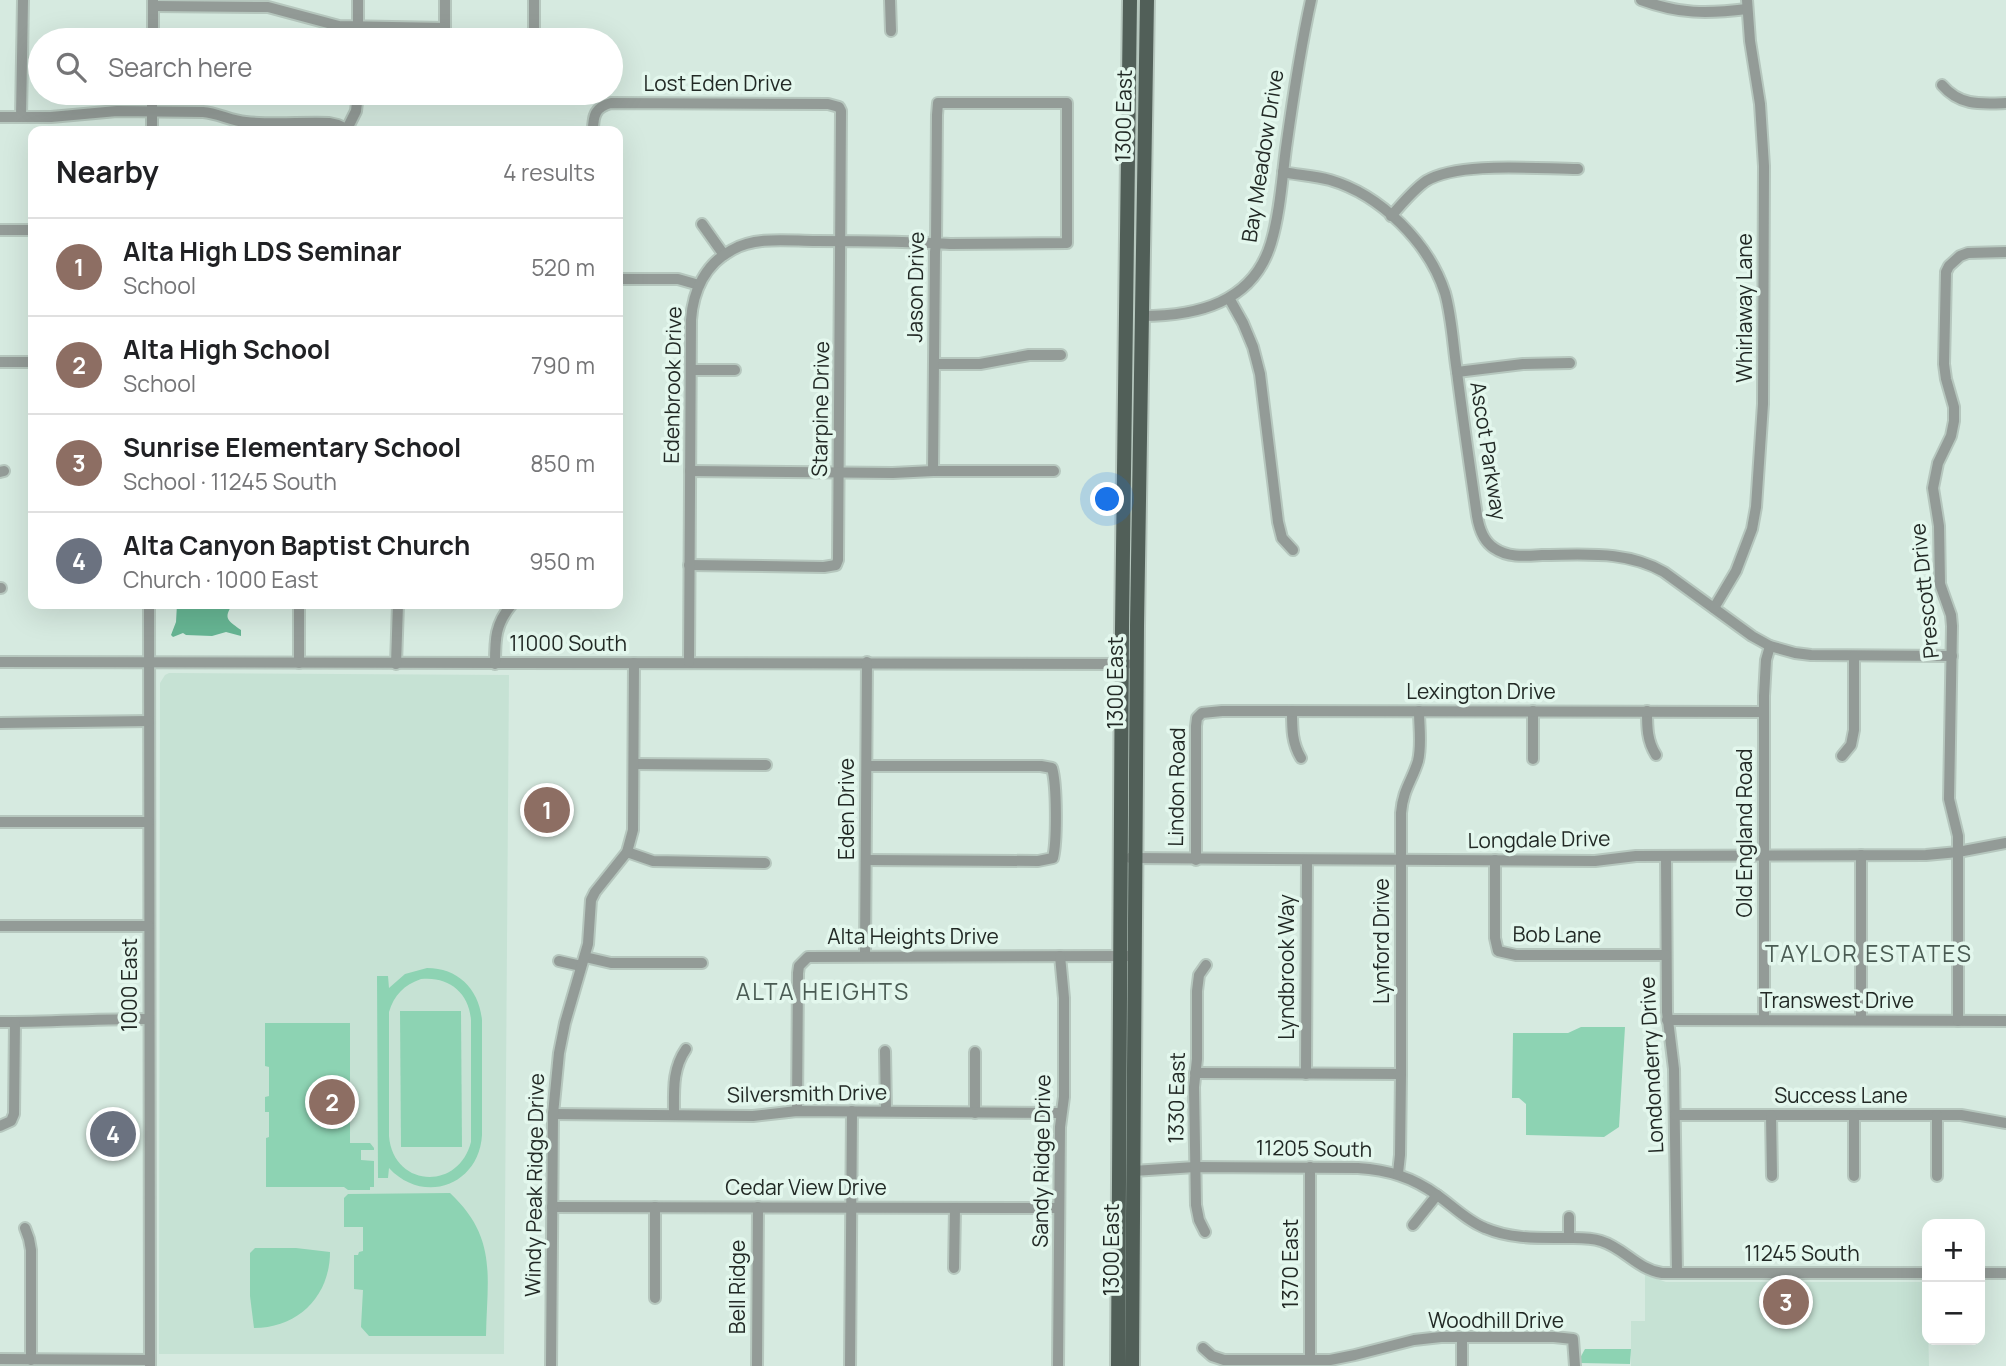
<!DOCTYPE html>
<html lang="en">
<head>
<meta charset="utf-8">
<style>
  :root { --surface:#fff; --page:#f2f2f2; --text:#202124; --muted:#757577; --line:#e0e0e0; --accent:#111827 }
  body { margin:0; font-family:Manrope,sans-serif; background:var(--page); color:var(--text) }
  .controls { position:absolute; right:21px; bottom:21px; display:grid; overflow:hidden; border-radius:14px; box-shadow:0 7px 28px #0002 }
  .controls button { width:63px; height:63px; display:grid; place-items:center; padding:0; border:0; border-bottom:2px solid var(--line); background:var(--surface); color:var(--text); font:35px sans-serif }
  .you { position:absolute; left:1108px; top:500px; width:24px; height:24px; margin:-18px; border:5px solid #fff; border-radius:50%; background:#1a73e8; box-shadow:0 0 0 10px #1a73e833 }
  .badge { display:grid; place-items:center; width:46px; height:46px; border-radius:50%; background:var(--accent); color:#fff; font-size:23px; font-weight:700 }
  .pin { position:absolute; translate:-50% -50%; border:4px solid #fff; box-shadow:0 2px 7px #0006 }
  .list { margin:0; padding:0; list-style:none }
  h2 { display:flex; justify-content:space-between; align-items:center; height:91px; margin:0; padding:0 28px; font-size:30px }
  h2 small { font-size:23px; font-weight:400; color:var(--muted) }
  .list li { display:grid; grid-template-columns:46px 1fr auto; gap:21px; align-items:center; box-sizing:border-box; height:98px; padding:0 28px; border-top:2px solid var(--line) }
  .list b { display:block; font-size:26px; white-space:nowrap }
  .list p { margin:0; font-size:23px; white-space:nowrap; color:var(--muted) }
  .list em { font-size:23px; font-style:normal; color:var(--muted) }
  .icon { flex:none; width:38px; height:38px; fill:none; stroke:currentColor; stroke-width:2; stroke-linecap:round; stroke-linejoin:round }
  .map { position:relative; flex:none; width:2006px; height:1366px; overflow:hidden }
  .search { position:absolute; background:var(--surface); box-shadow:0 7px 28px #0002; left:28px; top:28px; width:595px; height:77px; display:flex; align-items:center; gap:18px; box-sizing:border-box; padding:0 24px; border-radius:38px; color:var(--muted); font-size:26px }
  .panel { position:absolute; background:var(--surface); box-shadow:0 7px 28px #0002; left:28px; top:126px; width:595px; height:483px; border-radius:14px }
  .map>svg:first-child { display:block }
  .built { fill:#c6e2d4 }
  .green { fill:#8dd3b3; fill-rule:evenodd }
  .water { fill:#66b593 }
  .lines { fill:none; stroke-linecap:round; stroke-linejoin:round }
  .minor-casing { stroke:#b6c7be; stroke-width:14 }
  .major-casing { stroke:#b6c7be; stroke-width:18 }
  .minor { stroke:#939b97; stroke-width:10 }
  .major { stroke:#515f58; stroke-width:14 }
  .labels { text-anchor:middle; stroke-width:7; stroke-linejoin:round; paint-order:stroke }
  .street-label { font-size:21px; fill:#222925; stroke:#e3f7ed }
  .neighbourhood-label { font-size:23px; letter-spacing:2px; fill:#4a5b53; stroke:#e3f7ed }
</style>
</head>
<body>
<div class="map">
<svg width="2006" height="1366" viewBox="0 0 2006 1366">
  <rect width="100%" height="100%" fill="#d6eae0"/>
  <g class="built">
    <path d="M169,673L509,675L504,1354H159L160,683L165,675Z"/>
    <path d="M1645,1275L1666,1282H1927L1929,1366H1631V1321H1645Z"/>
  </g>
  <g class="green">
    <path d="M427,968C458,968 479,989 482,1020V1135C479,1186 423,1205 389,1168L388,1178H378L377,976H388L389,988L405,974ZM421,979C448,976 469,992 471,1020V1142C458,1192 393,1187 389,1136V1012C394,995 404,985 421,979Z"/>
    <path d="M400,1011H461L462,1147H401Z"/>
    <path d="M265,1023H350V1143H370L374,1148V1150H361V1160L374,1161V1187H370V1190H348L344,1187H266V1138L269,1137V1112H265V1097L269,1096V1067L265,1066Z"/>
    <path d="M1581,1027H1625L1619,1127L1604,1137L1526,1135V1104L1519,1098H1512L1513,1033H1568Z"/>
    <path d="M450,1193C498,1238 487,1277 486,1336H369L361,1327L363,1290L354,1289V1255H358L359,1252L363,1251V1227H344V1198L348,1194Z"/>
    <path d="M255,1248H296L330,1252C330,1296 298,1328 254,1328L250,1296V1253Z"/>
    <path d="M1585,1349H1631L1630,1364L1580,1363V1358Z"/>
  </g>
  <path class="water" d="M177,604H233C222,619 229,621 241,630V636L226,632L212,636L186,635L183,633L173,637L171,635L176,622Z"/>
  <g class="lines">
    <g class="minor-casing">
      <g id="minor">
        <path d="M445,0V40"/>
        <path d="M890,0L891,31"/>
        <path d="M1641,0C1679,14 1707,14 1747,9"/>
        <path d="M153,6L268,7L339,26L445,28"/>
        <path d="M153,40V1"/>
        <path d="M358,40V0"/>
        <path d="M534,40V0"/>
        <path d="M1942,85C1960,106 1980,104 2006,103"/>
        <path d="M0,117H51L117,111L203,112C218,113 231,121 246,122C273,125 301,122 329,123L338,125L351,131"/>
        <path d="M21,117L23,0"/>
        <path d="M347,129L356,111L358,93"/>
        <path d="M152,131V93"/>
        <path d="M593,131C593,116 595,107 611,103L828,104L839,107L841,111L838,560L836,565L824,567L689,565"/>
        <path d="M1283,172C1298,175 1315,176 1330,180C1381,195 1429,243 1445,293C1452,318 1453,346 1457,372C1463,420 1470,468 1477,516C1479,528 1483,541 1494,548C1508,558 1526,556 1542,555C1584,555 1626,550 1664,572L1752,636L1770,646L1795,653L1811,655L1952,656"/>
        <path d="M1391,216C1402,204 1413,190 1426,181C1459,161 1539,169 1578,169"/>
        <path d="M702,224L724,255"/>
        <path d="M0,230H33"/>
        <path d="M618,279H678L699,285"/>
        <path d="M1229,298L1243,323L1253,347L1260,374L1278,522L1282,538L1293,550"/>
        <path d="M1142,316C1197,316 1253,303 1271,243C1280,213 1282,179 1286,148C1293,98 1300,49 1311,0"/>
        <path d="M0,362H33"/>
        <path d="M934,364H980L1029,355H1061"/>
        <path d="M691,370H735"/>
        <path d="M1457,372L1523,364L1570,363"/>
        <path d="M690,471L893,473L933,471H1054"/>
        <path d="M0,472L4,471"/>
        <path d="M0,588H1"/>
        <path d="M149,604L150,1366"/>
        <path d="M299,604V663"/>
        <path d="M1714,608L1736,571L1752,529L1756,507L1763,404L1764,166L1760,104L1750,41L1747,0"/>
        <path d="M0,662L1127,664"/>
        <path d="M689,662L691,320C693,291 705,264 732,250C756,236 789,241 816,241C861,241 905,241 950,244L1067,243V103H938L937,115L936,243L935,252L933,471"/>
        <path d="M396,664L398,604"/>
        <path d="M495,664C495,639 495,624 512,604"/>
        <path d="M1292,711C1292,729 1292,743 1301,758"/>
        <path d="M1647,711C1647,727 1647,741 1656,755"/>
        <path d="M0,723L149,721"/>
        <path d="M1842,756L1851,745L1854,730V656"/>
        <path d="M1533,759V711"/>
        <path d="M634,764L766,765"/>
        <path d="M0,822H149"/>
        <path d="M627,852L653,861L765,863"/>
        <path d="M1861,855V1020"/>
        <path d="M1666,856L1667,1012L1674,1069L1677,1273"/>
        <path d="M1130,858L1595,861L1636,856L1926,855L1958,852L2006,843"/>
        <path d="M866,860L1038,861L1053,858C1057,841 1057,785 1052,768L1041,766H867"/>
        <path d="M1196,860V726L1197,718L1202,713L1222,711L1764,712"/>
        <path d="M1495,860V938L1498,951L1516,955H1666"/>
        <path d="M0,926H149"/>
        <path d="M865,956L867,662"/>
        <path d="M585,957L611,963H702"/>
        <path d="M559,961L581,966"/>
        <path d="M1667,1020L2006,1021"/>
        <path d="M1764,1020V696L1766,660L1770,646"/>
        <path d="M1958,1021V836L1949,799L1952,626L1951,615L1940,584L1939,526L1933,488L1938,463L1951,436L1954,421V407L1946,379L1944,364L1946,272L1949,266L1960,256L1968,253L2006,252"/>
        <path d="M0,1022C50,1022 99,1019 149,1019"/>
        <path d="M885,1051L886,1111"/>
        <path d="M975,1052V1113"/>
        <path d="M1195,1073L1401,1074"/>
        <path d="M1306,1074L1307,860"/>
        <path d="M797,1111L798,973L799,966L808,957L1135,956"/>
        <path d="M553,1114L753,1116L797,1111L1061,1113"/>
        <path d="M674,1115C674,1091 672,1069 686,1049"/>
        <path d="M1675,1115H1961L2006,1123"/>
        <path d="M1771,1115L1772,1176"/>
        <path d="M1937,1115V1176"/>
        <path d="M1854,1116V1176"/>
        <path d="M0,1126L11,1121L14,1114L15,1022"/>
        <path d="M1310,1167V1360"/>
        <path d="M1133,1171L1195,1167L1358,1168C1388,1170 1412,1177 1437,1195C1453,1206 1467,1221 1485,1228C1511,1239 1537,1238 1564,1238C1577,1238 1589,1237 1601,1241C1624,1248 1637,1269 1662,1273H1927"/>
        <path d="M1398,1173L1400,1155L1401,1074V813C1403,789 1412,781 1418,761C1422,745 1419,727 1419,711"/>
        <path d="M552,1207L1059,1208"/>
        <path d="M1569,1217V1238"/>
        <path d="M1413,1225L1437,1195"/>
        <path d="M25,1228L29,1239L31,1250V1360"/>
        <path d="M1205,1232L1199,1220L1196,1205L1194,1087L1197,1059V991L1199,975L1206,965"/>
        <path d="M954,1268L955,1208"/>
        <path d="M1980,1273H2006"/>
        <path d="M655,1298V1207"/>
        <path d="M1203,1348L1212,1356L1224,1360H1330L1355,1355L1414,1340L1441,1337H1554L1573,1339L1575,1366"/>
        <path d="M0,1359L150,1360"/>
        <path d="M551,1366L553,1114L559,1053L565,1023L588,944L591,900L595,892L627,852L633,830L634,663"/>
        <path d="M757,1366L758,1207"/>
        <path d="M850,1366L852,1111"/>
        <path d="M1058,1366L1060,1127L1064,1097V998L1060,956"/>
        <path d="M1462,1366V1337"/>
      </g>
    </g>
    <g class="major-casing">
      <g id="major">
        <path d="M1118,1366L1122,629L1130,0"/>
        <path d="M1132,1366L1137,626L1147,0"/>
      </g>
    </g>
    <use href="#minor" class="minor"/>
    <use href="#major" class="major"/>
  </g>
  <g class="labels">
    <g class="street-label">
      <text x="718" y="91">Lost Eden Drive</text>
      <text transform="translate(1124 116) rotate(-89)" y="7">1300 East</text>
      <text transform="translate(1263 156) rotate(-81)" y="7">Bay Meadow Drive</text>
      <text transform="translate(916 287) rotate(-89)" y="7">Jason Drive</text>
      <text transform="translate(1745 308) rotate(-90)" y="7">Whirlaway Lane</text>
      <text transform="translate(673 385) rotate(-89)" y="7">Edenbrook Drive</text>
      <text transform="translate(821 409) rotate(-89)" y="7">Starpine Drive</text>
      <text transform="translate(1488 451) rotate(81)" y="7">Ascot Parkway</text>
      <text transform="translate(1925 591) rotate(-96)" y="7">Prescott Drive</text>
      <text x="568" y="651">11000 South</text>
      <text transform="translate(1116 683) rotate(-90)" y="7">1300 East</text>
      <text x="1481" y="699">Lexington Drive</text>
      <text transform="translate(1177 787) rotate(-89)" y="7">Lindon Road</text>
      <text transform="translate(847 809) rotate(-90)" y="7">Eden Drive</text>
      <text transform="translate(1745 833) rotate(-90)" y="7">Old England Road</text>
      <text transform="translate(1539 840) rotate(-1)" y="7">Longdale Drive</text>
      <text transform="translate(1557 935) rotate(1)" y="7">Bob Lane</text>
      <text x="913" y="944">Alta Heights Drive</text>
      <text transform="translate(1382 941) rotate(-90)" y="7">Lynford Drive</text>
      <text transform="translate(1287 967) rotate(-90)" y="7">Lyndbrook Way</text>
      <text transform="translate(130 985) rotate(-90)" y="7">1000 East</text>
      <text x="1837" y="1008">Transwest Drive</text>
      <text transform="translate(1652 1065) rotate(-93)" y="7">Londonderry Drive</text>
      <text transform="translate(807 1094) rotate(-1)" y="7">Silversmith Drive</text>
      <text x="1841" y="1103">Success Lane</text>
      <text transform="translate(1177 1098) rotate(-89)" y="7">1330 East</text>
      <text transform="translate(1314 1149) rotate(1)" y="7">11205 South</text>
      <text transform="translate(1042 1161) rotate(-89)" y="7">Sandy Ridge Drive</text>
      <text transform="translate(535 1185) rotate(-89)" y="7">Windy Peak Ridge Drive</text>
      <text x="806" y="1195">Cedar View Drive</text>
      <text transform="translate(1112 1250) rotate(-90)" y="7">1300 East</text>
      <text x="1802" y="1261">11245 South</text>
      <text transform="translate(1291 1264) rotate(-90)" y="7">1370 East</text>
      <text transform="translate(738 1287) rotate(-90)" y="7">Bell Ridge</text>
      <text x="1496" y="1328">Woodhill Drive</text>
    </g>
    <g class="neighbourhood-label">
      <text x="1869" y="962">TAYLOR ESTATES</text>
      <text x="823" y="1000">ALTA HEIGHTS</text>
    </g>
  </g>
</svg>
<div class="controls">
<button>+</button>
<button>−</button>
</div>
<div class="you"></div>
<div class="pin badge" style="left:547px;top:810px;background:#8d6e63">1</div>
<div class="pin badge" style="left:332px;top:1102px;background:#8d6e63">2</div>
<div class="pin badge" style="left:1786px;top:1302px;background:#8d6e63">3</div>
<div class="pin badge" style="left:113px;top:1134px;background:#6b7280">4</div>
<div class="search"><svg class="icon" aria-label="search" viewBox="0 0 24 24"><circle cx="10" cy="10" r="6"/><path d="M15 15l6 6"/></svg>Search here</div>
<section class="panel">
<h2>Nearby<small>4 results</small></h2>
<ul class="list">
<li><span class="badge" style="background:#8d6e63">1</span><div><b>Alta High LDS Seminar</b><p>School</p></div><em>520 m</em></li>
<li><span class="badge" style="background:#8d6e63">2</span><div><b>Alta High School</b><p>School</p></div><em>790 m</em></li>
<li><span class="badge" style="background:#8d6e63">3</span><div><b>Sunrise Elementary School</b><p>School · 11245 South</p></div><em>850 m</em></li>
<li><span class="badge" style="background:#6b7280">4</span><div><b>Alta Canyon Baptist Church</b><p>Church · 1000 East</p></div><em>950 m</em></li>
</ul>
</section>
</div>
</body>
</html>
